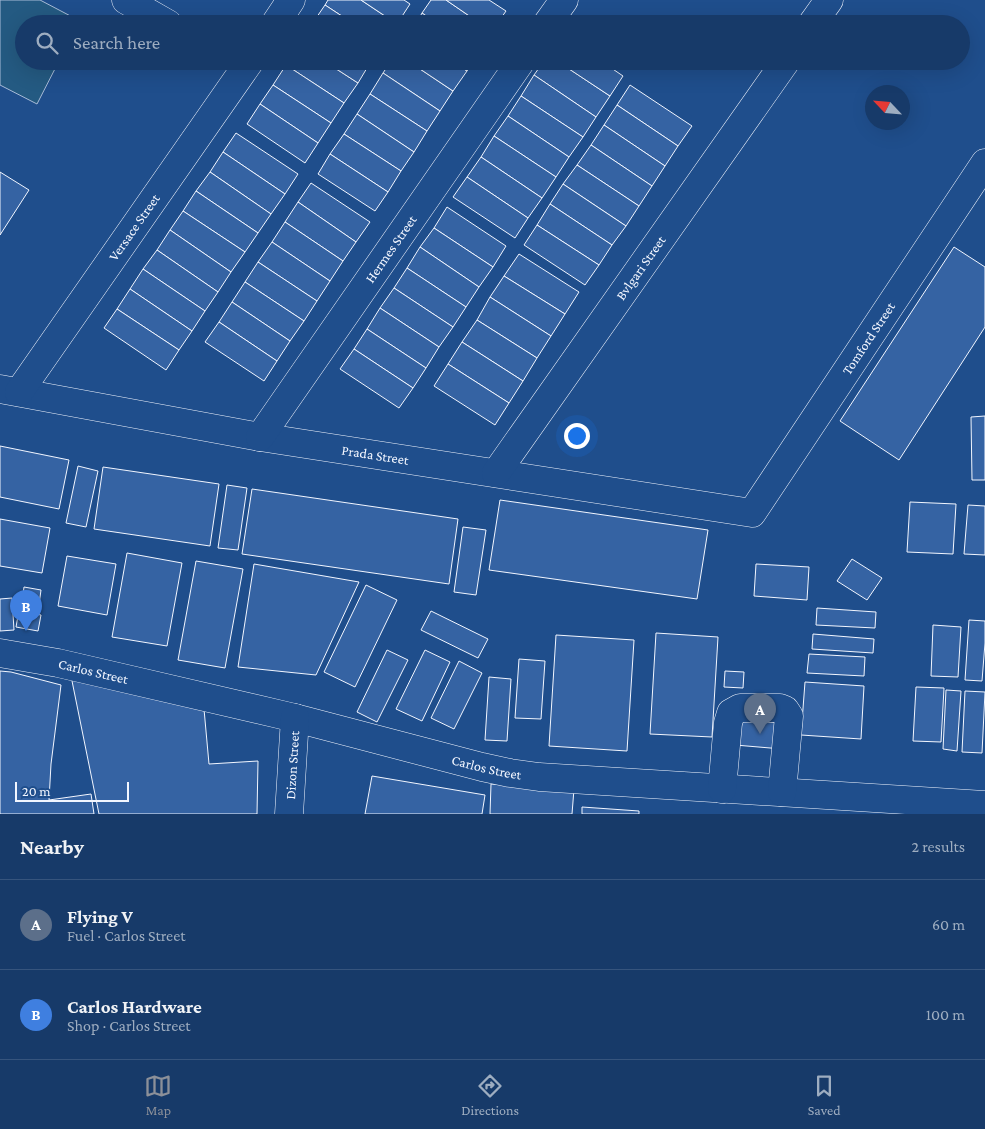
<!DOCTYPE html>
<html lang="en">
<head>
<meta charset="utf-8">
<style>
  :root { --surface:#173a69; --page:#244571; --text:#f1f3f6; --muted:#9eadc0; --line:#36547d; --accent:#8c9099 }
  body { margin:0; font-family:"Crimson Pro",serif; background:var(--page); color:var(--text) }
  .compass { position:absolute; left:865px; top:85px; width:45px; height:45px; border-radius:50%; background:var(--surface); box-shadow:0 5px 20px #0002; rotate:296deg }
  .scale { position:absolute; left:15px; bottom:12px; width:114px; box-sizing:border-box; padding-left:5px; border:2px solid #f2f6ff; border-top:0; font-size:14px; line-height:18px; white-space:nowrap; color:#f2f6ff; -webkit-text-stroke:4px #1f4e8c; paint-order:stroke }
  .you { position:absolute; left:576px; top:435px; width:18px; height:18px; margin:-12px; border:4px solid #fff; border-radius:50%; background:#1a73e8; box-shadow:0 0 0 8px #1a73e833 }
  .badge { display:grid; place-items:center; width:32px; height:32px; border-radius:50%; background:var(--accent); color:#fff; font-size:16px; font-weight:700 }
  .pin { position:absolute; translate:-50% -41px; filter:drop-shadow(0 1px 2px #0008) }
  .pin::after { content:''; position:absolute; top:26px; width:18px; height:15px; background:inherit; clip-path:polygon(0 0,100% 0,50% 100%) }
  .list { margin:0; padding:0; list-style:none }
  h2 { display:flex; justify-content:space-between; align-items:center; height:65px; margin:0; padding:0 20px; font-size:21px }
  h2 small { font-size:16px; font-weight:400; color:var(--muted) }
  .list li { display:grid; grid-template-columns:32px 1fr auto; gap:15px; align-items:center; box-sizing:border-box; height:90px; padding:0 20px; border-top:1px solid var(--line) }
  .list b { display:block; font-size:19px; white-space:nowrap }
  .list p { margin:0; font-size:16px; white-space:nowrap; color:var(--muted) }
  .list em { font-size:16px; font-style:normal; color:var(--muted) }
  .icon { flex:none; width:28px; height:28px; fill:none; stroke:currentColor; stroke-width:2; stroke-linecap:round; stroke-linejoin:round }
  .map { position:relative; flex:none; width:985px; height:814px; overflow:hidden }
  .search { position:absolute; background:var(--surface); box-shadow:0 5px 20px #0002; left:15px; right:15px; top:15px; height:55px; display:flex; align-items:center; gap:12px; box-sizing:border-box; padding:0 18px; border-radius:28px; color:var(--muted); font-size:19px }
  .sheet { height:245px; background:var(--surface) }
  nav { display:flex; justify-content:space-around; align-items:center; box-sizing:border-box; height:70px; border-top:1px solid var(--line); background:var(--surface); font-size:14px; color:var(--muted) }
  nav a { display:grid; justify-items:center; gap:2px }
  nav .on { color:var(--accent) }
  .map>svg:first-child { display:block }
  .green { fill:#245a82; stroke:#a8bbd7 }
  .building { fill:#3563a3; stroke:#f2f6ff }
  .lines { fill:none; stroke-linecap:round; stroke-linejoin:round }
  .minor-casing { stroke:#f2f6ff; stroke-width:29 }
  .minor { stroke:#1f4e8c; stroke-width:28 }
  .labels { text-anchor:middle; stroke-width:4; stroke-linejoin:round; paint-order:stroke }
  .street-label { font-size:14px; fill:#f2f6ff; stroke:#1f4e8c }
</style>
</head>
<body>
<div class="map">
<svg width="985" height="814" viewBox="0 0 985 814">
  <rect width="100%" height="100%" fill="#1f4e8c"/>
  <path class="green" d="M0,0H40L80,21L79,24H24V61H59L37,104L0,85Z"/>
  <g class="building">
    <path d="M328,0H361L397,24H354L325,5Z"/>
    <path d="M361,0H404L410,4L397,24Z"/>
    <path d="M431,0H446L481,24H438L422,13Z"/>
    <path d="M446,0H489L506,11L497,24H481Z"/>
    <path d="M325,5L354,24H312Z"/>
    <path d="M422,13L438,24H416Z"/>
    <path d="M288,61H324L358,83L344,103L286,65Z"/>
    <path d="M324,61H367L370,63L358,83Z"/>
    <path d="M391,61H408L453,91L440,111L383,73Z"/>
    <path d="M408,61H451L467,71L453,91Z"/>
    <path d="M451,61H473L467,71Z"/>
    <path d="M544,61H557L610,96L596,117L534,75Z"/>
    <path d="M557,61H601L623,76L610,96Z"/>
    <path d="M286,65L344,103L331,123L273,85Z"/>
    <path d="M383,73L440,111L427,131L370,94Z"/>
    <path d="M534,75L596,117L583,137L521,96Z"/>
    <path d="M273,85L331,123L318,143L260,104Z"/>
    <path d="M630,85L692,126L678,146L617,105Z"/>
    <path d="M370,94L427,131L414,152L357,114Z"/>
    <path d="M521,96L583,137L569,157L508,116Z"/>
    <path d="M260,104L318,143L305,163L247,124Z"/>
    <path d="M617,105L678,146L665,166L604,125Z"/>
    <path d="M357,114L414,152L401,171L344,134Z"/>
    <path d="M508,116L569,157L556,177L494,136Z"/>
    <path d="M604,125L665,166L652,186L591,145Z"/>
    <path d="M236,133L298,174L285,194L223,152Z"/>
    <path d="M344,134L401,171L388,192L330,154Z"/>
    <path d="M494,136L556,177L542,198L481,157Z"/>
    <path d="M591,145L652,186L639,206L577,165Z"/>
    <path d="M223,152L285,194L271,214L210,172Z"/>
    <path d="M330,154L388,192L375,211L318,174Z"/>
    <path d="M481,157L542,198L528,218L467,177Z"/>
    <path d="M577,165L639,206L626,226L563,184Z"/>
    <path d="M0,172L29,190L0,235Z"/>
    <path d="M210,172L271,214L258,233L196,191Z"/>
    <path d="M467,177L528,218L515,238L453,197Z"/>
    <path d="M311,183L370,222L356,242L298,202Z"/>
    <path d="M563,184L626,226L612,245L550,204Z"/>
    <path d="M196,191L258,233L245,252L183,211Z"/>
    <path d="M298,202L356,242L343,261L285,222Z"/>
    <path d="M550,204L612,245L599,265L537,225Z"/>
    <path d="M447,207L506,246L493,267L434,228Z"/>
    <path d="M183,211L245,252L231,272L170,230Z"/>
    <path d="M285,222L343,261L330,281L272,242Z"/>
    <path d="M537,225L599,265L585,285L524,245Z"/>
    <path d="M434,228L493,267L479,287L420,247Z"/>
    <path d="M170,230L231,272L218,292L157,250Z"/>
    <path d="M272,242L330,281L317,301L258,262Z"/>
    <path d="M420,247L479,287L466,307L407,268Z"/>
    <path d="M954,247L985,267V327L899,460L840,421Z"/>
    <path d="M157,250L218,292L205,311L143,269Z"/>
    <path d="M519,254L579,292L565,314L504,276Z"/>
    <path d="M258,262L317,301L304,321L245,282Z"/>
    <path d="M407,268L466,307L453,327L394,288Z"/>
    <path d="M143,269L205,311L192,331L130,289Z"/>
    <path d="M504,276L565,314L551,336L490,297Z"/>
    <path d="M245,282L304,321L290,341L232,302Z"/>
    <path d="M394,288L453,327L439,347L380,308Z"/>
    <path d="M130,289L192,331L179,350L117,309Z"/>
    <path d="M490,297L551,336L537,358L477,320Z"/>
    <path d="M232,302L290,341L277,361L219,322Z"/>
    <path d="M380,308L439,347L426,368L367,329Z"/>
    <path d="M117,309L179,350L166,370L104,328Z"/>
    <path d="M477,320L537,358L523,381L462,342Z"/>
    <path d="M219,322L277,361L264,381L205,342Z"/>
    <path d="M367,329L426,368L413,388L354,349Z"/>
    <path d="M462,342L523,381L509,403L448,364Z"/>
    <path d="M354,349L413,388L399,408L340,369Z"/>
    <path d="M448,364L509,403L495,425L434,386Z"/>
    <path d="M985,416V480H972L971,417Z"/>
    <path d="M0,446L69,460L59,509L0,497Z"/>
    <path d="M78,466L98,471L86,527L66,523Z"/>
    <path d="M103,467L219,484L210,546L94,529Z"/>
    <path d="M227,485L247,488L238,550L218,548Z"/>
    <path d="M252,489L458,519L449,584L242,554Z"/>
    <path d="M500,500L708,530L697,599L489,570Z"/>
    <path d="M910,502L956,504L953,554L907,552Z"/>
    <path d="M968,505L985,506V555L964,554Z"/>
    <path d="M0,519L50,528L42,573L0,566Z"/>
    <path d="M463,527L486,530L476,595L454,592Z"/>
    <path d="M127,553L182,563L167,646L112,637Z"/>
    <path d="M67,556L116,564L107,615L58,606Z"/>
    <path d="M852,559L882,578L867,600L837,581Z"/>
    <path d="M196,561L243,569L225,668L178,660Z"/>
    <path d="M254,564L359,582L316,675L238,667Z"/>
    <path d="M756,564L809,567L807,600L754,596Z"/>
    <path d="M366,585L397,600L355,687L324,672Z"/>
    <path d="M24,587L41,590L39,605L22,602Z"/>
    <path d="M12,598L14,630L0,631V599Z"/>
    <path d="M817,608L876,612L875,628L816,625Z"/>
    <path d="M19,610L41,615L38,631L16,627Z"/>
    <path d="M431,611L488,639L478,658L421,630Z"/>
    <path d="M969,620L985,621V643L982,681L965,680Z"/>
    <path d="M933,625L961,627L958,677L931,676Z"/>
    <path d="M656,633L718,637L712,737L650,734Z"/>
    <path d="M813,634L874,639L873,653L812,649Z"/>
    <path d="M556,635L634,640L627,751L549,746Z"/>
    <path d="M387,650L408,660L377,722L357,712Z"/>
    <path d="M425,650L450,662L422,721L396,709Z"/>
    <path d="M809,654L865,657L864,676L807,673Z"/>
    <path d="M519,659L545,661L541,719L515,718Z"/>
    <path d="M459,661L482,673L454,729L431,718Z"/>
    <path d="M0,671L11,672L61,685L51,764L49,800L91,794L94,814H0Z"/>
    <path d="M725,671L744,672L743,688L724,687Z"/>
    <path d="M71,676L204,709L209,764L258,761L257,814H99Z"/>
    <path d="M489,677L511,679L507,741L485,740Z"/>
    <path d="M805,682L864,686L861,739L801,735Z"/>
    <path d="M916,687L944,688L941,742L913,741Z"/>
    <path d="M946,690L961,691L957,751L943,749Z"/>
    <path d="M965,691L985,692L982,753L962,752Z"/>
    <path d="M738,719L785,723L782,749L735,745Z"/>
    <path d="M372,776L485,795L482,814H365Z"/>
    <path d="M491,784L574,789L572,814H490Z"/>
    <path d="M582,807L639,811V814H582Z"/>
  </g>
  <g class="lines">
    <g class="minor-casing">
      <g id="minor">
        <path d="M126,0L168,24"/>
        <path d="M275,24L291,0"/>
        <path d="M547,24L564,0"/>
        <path d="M812,24L829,0"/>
        <path id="s1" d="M0,389L260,437L752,513L985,163"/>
        <path id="s2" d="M19,392L250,61"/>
        <path id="s3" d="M260,437L521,61"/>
        <path id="s4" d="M496,473L786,61"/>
        <path id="s5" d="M0,653L58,663L295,718L482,767L510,773L539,777L985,805"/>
        <path d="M722,789L728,723L731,713L740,708H780L785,710L789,716L782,792"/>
        <path id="s6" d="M289,814L295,718"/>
      </g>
    </g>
    <use href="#minor" class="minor"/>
  </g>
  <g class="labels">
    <g class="street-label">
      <text dy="5" stroke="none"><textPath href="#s2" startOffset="201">Versace Street</textPath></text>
      <text dy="5" stroke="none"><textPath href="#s3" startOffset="229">Hermes Street</textPath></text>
      <text dy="5" stroke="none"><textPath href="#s4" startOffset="251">Bvlgari Street</textPath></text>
      <text dy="5" stroke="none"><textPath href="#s1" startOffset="972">Tomford Street</textPath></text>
      <text dy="5" stroke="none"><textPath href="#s1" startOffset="381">Prada Street</textPath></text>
      <text dy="5" stroke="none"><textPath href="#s5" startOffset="95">Carlos Street</textPath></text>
      <text dy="5" stroke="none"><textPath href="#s6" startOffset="49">Dizon Street</textPath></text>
      <text dy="5" stroke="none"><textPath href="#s5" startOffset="500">Carlos Street</textPath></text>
    </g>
  </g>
</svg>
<svg class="compass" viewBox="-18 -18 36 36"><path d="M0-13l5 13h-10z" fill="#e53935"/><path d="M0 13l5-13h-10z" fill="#9eadc0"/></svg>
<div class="scale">20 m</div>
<div class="you"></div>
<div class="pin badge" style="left:760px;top:734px;background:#5c6f8a">A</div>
<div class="pin badge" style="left:26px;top:631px;background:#3f7fe0">B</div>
<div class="search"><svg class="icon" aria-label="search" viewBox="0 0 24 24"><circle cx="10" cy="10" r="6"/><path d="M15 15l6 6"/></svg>Search here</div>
</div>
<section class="sheet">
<h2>Nearby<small>2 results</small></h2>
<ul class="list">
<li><span class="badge" style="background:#5c6f8a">A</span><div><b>Flying V</b><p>Fuel · Carlos Street</p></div><em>60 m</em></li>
<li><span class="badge" style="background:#3f7fe0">B</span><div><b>Carlos Hardware</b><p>Shop · Carlos Street</p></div><em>100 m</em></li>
</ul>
</section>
<nav>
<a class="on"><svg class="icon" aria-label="map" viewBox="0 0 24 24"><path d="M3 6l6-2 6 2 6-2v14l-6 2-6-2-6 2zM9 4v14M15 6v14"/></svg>Map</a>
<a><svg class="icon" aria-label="directions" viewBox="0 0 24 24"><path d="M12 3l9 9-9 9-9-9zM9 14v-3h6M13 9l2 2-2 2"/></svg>Directions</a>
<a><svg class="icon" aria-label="saved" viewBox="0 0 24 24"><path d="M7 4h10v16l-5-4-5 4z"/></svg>Saved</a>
</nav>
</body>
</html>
